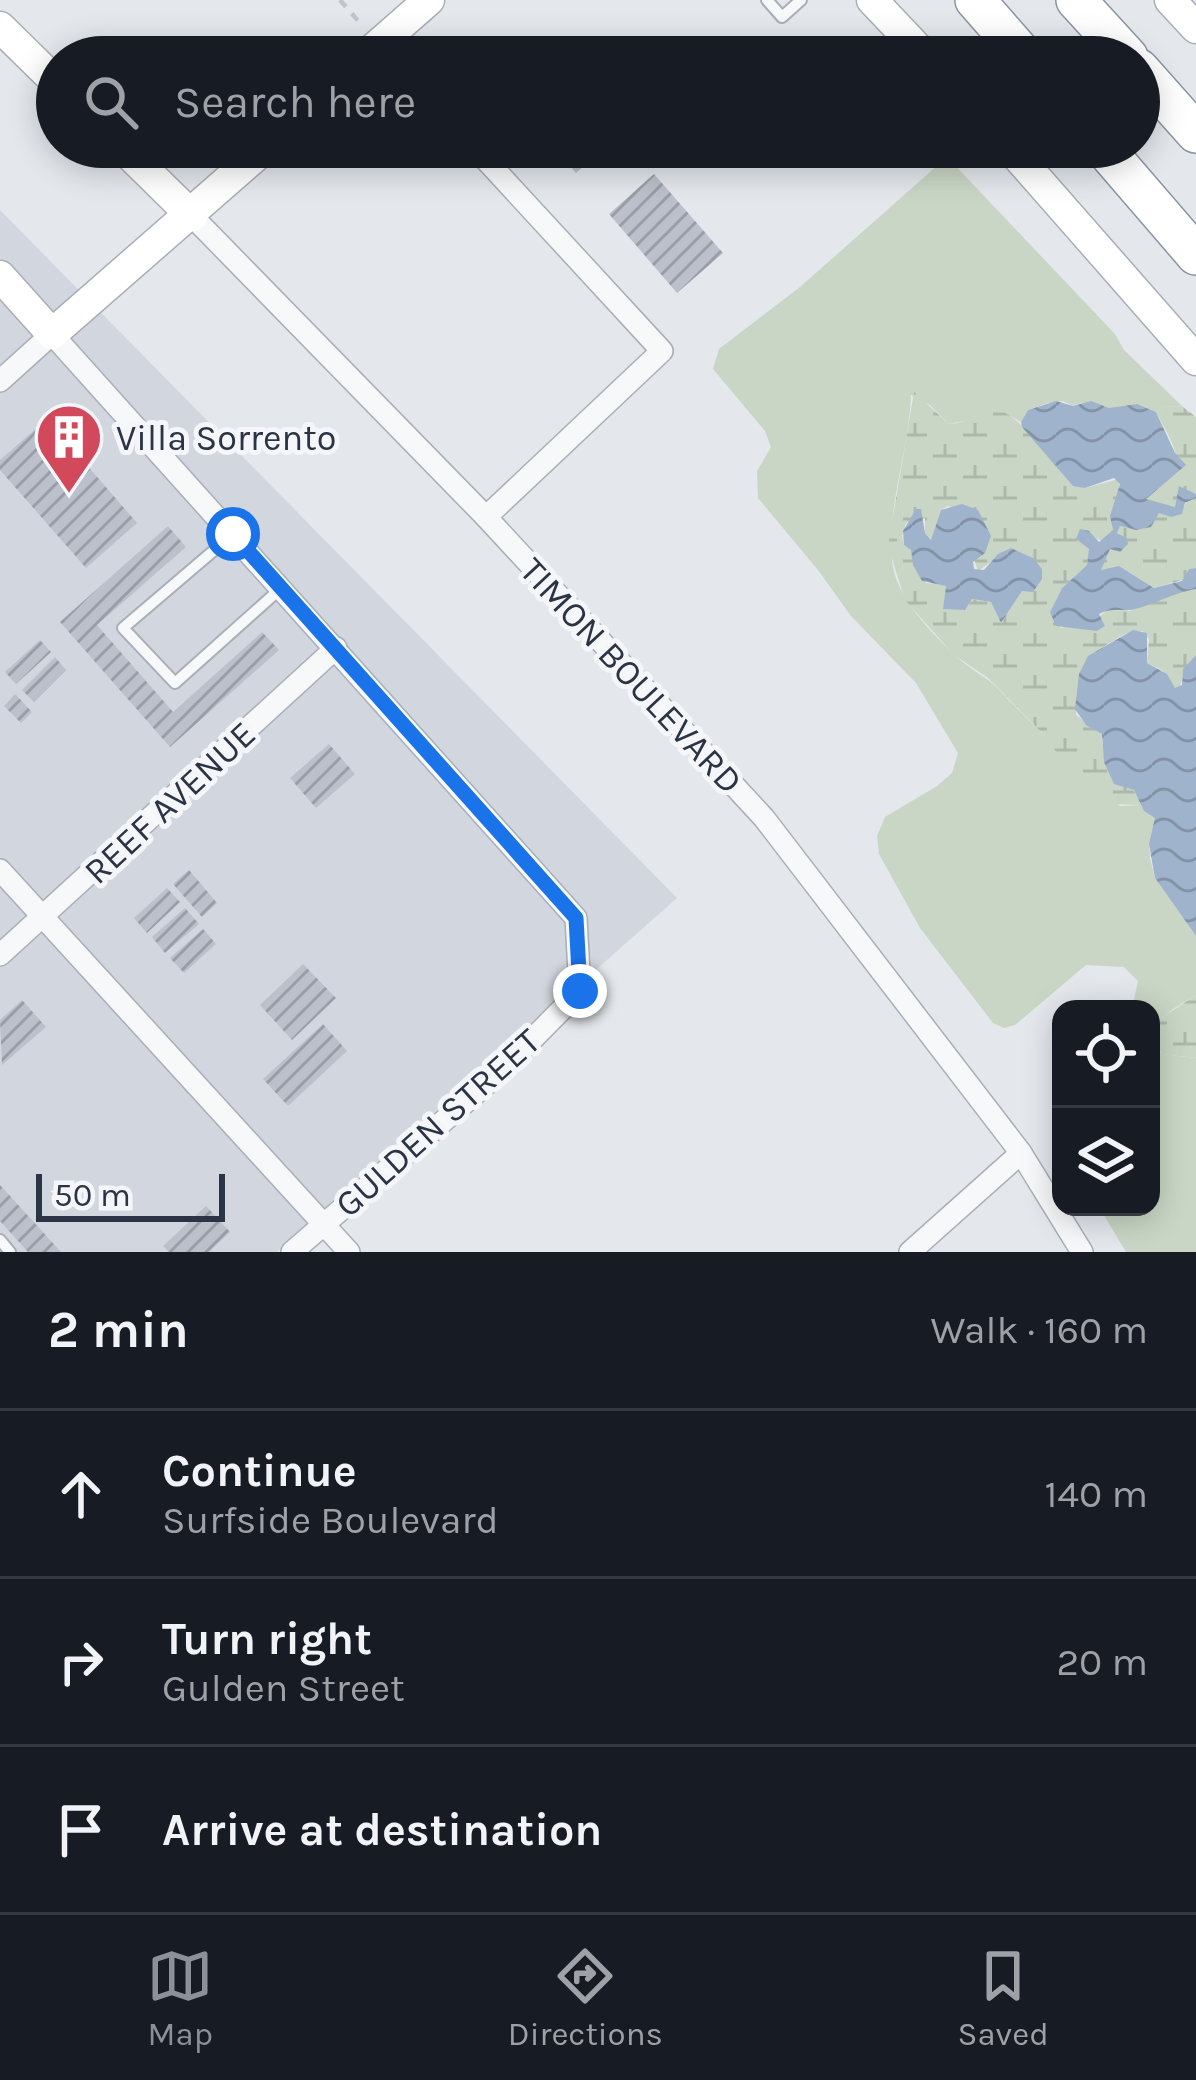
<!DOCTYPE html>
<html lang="en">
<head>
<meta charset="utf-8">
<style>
  :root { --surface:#171b24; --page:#20242c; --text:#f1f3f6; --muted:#9ea1a6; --line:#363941; --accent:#8c9099 }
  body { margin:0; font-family:Karla,sans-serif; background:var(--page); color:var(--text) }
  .controls { position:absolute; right:36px; bottom:36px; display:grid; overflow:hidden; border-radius:24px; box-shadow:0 6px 30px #0003 }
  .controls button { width:108px; height:108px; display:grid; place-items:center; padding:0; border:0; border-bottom:3px solid var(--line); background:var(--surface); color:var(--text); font:60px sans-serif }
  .scale { position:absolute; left:36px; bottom:30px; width:189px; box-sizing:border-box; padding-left:12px; border:6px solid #2b3445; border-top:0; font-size:33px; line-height:42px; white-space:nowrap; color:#2b3445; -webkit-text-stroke:9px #f4f6f9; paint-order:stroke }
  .stop { position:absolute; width:36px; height:36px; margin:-27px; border:9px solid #1a73e8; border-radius:50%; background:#fff }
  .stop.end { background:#1a73e8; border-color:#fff; box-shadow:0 3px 12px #0008 }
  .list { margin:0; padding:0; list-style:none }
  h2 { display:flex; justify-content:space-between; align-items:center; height:156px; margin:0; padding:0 48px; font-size:51px }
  h2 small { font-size:39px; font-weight:400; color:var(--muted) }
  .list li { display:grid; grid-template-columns:78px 1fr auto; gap:36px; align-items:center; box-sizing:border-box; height:168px; padding:0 48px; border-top:3px solid var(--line) }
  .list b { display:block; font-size:45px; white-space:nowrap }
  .list p { margin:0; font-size:39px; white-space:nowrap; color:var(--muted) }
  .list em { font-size:39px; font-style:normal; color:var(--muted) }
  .icon { flex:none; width:66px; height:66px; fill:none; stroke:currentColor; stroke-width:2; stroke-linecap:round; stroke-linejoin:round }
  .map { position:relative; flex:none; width:1196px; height:1252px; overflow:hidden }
  .search { position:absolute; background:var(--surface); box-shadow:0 6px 30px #0003; left:36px; right:36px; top:36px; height:132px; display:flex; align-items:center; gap:30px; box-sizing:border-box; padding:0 42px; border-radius:66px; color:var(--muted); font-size:45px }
  .sheet { height:660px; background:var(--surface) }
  nav { display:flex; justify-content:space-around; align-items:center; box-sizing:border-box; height:168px; border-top:3px solid var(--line); background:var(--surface); font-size:33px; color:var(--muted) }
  nav a { display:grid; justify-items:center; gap:6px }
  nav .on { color:var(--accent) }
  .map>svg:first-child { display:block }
  .built { fill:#d2d6de }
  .green { fill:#c9d6c5 }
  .wetland { fill:url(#wetland-marsh); fill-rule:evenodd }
  .water { fill:url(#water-waves) }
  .building { fill:url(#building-hatch) }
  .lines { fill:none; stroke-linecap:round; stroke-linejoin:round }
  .lane-casing { stroke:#a9aeb7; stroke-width:14 }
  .street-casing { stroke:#a9aeb7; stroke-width:24 }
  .secondary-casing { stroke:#a9aeb7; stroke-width:33 }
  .highway-casing { stroke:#8b94a3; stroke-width:42 }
  .path { stroke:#c2c5cb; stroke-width:4.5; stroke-dasharray:9 9; stroke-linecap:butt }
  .lane { stroke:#f7f8fa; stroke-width:10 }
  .street { stroke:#f7f8fa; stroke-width:21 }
  .secondary { stroke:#fff; stroke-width:30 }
  .highway { stroke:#fff; stroke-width:39 }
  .route { stroke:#1a73e8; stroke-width:15 }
  .labels { text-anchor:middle; stroke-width:10; stroke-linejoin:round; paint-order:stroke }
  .poi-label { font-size:36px; fill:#2b3445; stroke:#f4f6f9; text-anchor:start }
  .street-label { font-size:36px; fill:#2b3445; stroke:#f4f6f9 }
</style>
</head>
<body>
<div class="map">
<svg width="1196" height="1252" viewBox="0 0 1196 1252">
  <defs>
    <pattern id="wetland-marsh" width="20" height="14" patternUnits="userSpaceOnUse" patternTransform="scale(3)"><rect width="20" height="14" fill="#c9d6c5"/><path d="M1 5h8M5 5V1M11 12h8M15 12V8" fill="none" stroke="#adb8ab"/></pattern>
    <pattern id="water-waves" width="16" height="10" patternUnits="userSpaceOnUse" patternTransform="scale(3)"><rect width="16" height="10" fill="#9fb4cc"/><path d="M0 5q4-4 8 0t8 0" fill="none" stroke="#8293a7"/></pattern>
    <pattern id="building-hatch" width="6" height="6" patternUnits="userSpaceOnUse" patternTransform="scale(3)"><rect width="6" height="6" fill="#bbc0ca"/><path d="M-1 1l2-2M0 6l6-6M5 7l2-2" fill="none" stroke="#989da6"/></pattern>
  </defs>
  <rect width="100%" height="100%" fill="#e4e7ec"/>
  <path class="built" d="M0,210L677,898L277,1252H0Z"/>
  <path class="green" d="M947,157L1115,334L1124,350L1183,407L1165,406L1156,412C1138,404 1133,407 1114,408C1098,409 1091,397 1073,406L1063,401L1048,403L1028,410L1021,422L1003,412L949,424L930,405L911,395C909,451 887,504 892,560C895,597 931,632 957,657C970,670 988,677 1000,691C1039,731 1078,769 1120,806L1141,805L1156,818L1149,844L1150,858L1155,878L1196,936V995C1175,1008 1135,1027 1162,1054L1196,1058V1252H1126L1099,1207H1151V1009H1132L1138,981L1124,967L1086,965L1015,1025L1004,1028L993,1023L920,928L879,854L877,836L885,817L937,786L952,773L958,753L916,683L851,616L818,570L758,498L757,471L771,447L765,431L713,369L719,349L800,287Z"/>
  <g class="wetland">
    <path d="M914,392L949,424C966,424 978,411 994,410C1020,409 1056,473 1085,488L1119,479C1121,498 1109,512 1113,530L1103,541L1092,537L1087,565L1062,588L1050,612L1061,628L1098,618L1107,610L1130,611L1173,592L1196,589V655L1184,669L1180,688H1175L1162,670L1147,663L1149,639L1143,631C1125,630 1121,637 1106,645C1075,663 1080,682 1076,715L1102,734C1103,790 1131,771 1141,805L1111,804L1077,779L1042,733L988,678L954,655L905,600L888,546ZM948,506L957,509L978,571L1011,548L1033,558L1026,591H1022L1001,623L991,602L972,599L965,610L953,609L946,585L926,583L911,549L904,545L902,536L906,523L925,518V533L932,540L941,510Z"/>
    <path d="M1165,406L1183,407L1196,417V494L1185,491L1175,507L1149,503L1146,499C1186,463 1182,460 1156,412Z"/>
    <path d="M1196,498V568L1189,569L1186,579L1154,588L1124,569L1100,570L1110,549L1120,552L1122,536L1117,532L1120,526L1136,530L1159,513L1181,514L1186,503Z"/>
    <path d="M1196,995V1058L1162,1054L1153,1040L1157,1021Z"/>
  </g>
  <g class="water">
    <path d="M1056,401L1073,406L1091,401L1109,408L1137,404L1156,412L1175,453L1186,465L1146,499L1175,507L1179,486L1196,494V498L1185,503L1182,514L1171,517L1159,513L1151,527L1136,530L1120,526L1117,533L1127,538L1128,544L1120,552L1110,549L1101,570L1119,566L1154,588L1182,581L1189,569L1196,568V589C1174,592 1145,609 1129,610C1116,611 1112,608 1099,614L1105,626L1097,631L1056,626L1050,612L1062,588L1087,565L1089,549L1076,539L1080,529L1089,531L1099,542L1113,530L1110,516L1120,484L1114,478L1085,488L1073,486L1022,427L1021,422L1028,410Z"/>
    <path d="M962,504L978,510L991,536L985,553L973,562L974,569L984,570L998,554L1011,548L1033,558L1042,569V579L1033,592L1022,591L1001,623L991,602L972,599L965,610L943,609L946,586L922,581L913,565L911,550L904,545L903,531L916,509H921L925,533L931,540L941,510Z"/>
    <path d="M1133,630L1147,633V663L1167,674L1175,688L1182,685L1183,669L1196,655V936L1155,878L1149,844L1155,818L1144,811L1134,790L1114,784L1104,762L1102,734L1086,725L1075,709L1079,674L1088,656Z"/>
  </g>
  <g class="building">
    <path d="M568,147H605L576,173L560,155Z"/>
    <path d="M654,174L723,253L677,293L609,214Z"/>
    <path d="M47,419L137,523L86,568L0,470V460Z"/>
    <path d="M168,526L186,547L97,625L173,712L262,632L279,650L170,747L60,622Z"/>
    <path d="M40,640L51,652L16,684L5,672Z"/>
    <path d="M55,657L66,670L34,702L22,690Z"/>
    <path d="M15,694L32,712L21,723L4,706Z"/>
    <path d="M329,744L355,774L316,808L290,778Z"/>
    <path d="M189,870L217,903L202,917L173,884Z"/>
    <path d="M167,888L180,902L147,933L134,918Z"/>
    <path d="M185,908L199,924L165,953L152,937Z"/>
    <path d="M203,929L216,944L184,973L170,958Z"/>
    <path d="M303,964L336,998L292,1040L260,1005Z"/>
    <path d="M22,1000L46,1027L2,1065L0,1020Z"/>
    <path d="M323,1024L347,1051L288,1106L263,1079Z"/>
    <path d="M0,1185L61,1252H28L0,1221Z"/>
    <path d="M206,1206L230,1232L209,1252H169L163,1246Z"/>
  </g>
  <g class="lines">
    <g class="lane-casing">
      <g id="lane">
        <path d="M767,0L782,17L801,0"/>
        <path d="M232,535L123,628L175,683L279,590"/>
        <path d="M0,1240L10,1252"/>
      </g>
    </g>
    <g class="street-casing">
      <g id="street">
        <path d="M474,147L662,351L486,517"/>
        <path d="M192,216L486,517L764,818L1021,1153L1082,1252"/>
        <path d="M0,381L52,334L576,918L580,991L498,1074L292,1252"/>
        <path d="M0,870L349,1252"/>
        <path d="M0,955L336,648"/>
        <path d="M910,1252L1021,1153"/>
      </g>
    </g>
    <g class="secondary-casing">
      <g id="secondary">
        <path d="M872,0L926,57"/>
        <path d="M1170,0L1196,28"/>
        <path d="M0,27L57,83"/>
        <path d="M364,57L429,0"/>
        <path d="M122,147L192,216"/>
        <path d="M1009,147L1196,360"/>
        <path d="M0,276L52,334L266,147"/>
      </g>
    </g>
    <g class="highway-casing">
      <g id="highway">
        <path d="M975,0L1025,57"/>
        <path d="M1076,0L1128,57"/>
        <path d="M1139,69L1196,133"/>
        <path d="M1103,147L1196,255"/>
      </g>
    </g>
    <path class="path" d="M340,0L360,23"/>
    <use href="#lane" class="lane"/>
    <use href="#street" class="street"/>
    <use href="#secondary" class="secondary"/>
    <use href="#highway" class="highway"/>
  </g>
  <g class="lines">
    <path class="route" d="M233,534L576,918L580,991"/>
  </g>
  <defs>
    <g id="building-pin" transform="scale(3.45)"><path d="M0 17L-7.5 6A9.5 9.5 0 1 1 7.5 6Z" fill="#d1495b" stroke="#f4f6f9"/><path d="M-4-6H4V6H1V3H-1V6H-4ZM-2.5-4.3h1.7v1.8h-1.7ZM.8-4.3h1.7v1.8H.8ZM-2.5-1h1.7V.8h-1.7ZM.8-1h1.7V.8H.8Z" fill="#fff"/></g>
  </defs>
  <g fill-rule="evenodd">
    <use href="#building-pin" x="69" y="437"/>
  </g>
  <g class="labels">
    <g class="poi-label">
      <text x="116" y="450">Villa Sorrento</text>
    </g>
    <g class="street-label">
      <text transform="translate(632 675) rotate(47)" y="13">TIMON BOULEVARD</text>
      <text transform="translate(169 802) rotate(-43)" y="13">REEF AVENUE</text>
      <text transform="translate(437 1122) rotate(-42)" y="13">GULDEN STREET</text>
    </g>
  </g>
</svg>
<div class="controls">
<button><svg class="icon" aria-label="locate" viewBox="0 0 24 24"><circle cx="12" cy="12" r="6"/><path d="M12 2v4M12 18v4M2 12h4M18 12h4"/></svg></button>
<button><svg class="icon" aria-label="layers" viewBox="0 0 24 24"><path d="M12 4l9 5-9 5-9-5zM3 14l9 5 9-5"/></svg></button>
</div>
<div class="scale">50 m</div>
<div class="stop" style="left:233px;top:534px"></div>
<div class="stop end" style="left:580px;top:991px"></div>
<div class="search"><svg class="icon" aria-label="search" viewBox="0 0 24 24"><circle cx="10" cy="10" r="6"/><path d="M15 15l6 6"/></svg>Search here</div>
</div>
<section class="sheet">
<h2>2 min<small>Walk · 160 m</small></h2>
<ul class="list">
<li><svg class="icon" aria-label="ahead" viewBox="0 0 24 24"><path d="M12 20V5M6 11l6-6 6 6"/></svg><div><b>Continue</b><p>Surfside Boulevard</p></div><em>140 m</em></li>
<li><svg class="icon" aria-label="right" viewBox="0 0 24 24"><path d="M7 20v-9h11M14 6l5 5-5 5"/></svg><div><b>Turn right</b><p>Gulden Street</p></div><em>20 m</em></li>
<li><svg class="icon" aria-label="arrive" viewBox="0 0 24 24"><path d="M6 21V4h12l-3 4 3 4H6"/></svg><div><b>Arrive at destination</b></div></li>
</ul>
</section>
<nav>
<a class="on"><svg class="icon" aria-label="map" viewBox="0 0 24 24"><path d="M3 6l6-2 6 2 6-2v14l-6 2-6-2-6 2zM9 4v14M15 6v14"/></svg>Map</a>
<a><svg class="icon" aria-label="directions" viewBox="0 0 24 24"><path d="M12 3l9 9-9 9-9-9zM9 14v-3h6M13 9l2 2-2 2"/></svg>Directions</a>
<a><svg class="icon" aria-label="saved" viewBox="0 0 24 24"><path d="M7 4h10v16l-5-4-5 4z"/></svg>Saved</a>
</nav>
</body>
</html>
